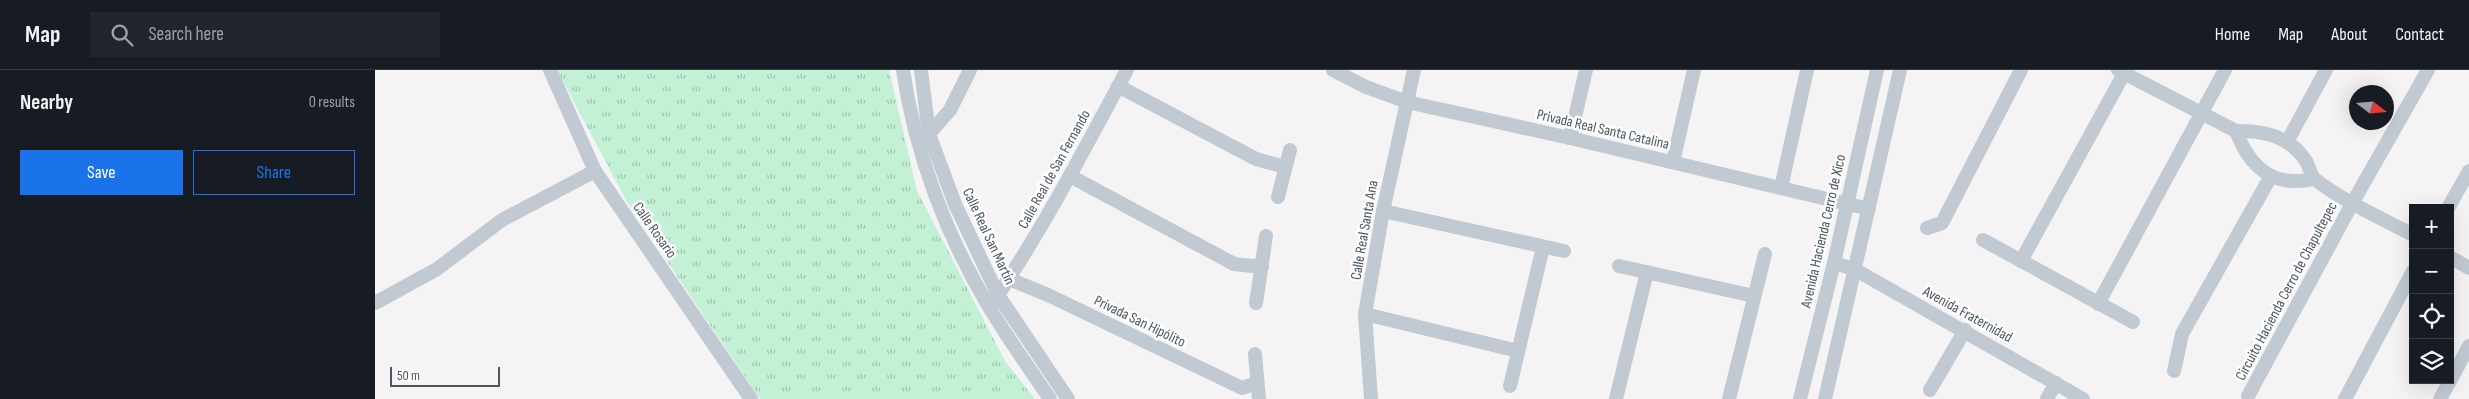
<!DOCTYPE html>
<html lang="en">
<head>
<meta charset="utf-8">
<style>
  :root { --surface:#171b24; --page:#20242c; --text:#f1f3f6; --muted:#9ea1a6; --line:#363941; --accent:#1a73e8 }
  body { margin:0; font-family:"Sofia Sans Condensed",sans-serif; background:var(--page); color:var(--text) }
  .controls { position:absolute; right:15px; bottom:15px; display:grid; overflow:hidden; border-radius:0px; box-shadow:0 5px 20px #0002 }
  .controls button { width:45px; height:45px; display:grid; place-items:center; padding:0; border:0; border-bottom:1px solid var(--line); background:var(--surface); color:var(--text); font:25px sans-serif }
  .compass { position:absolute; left:1974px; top:15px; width:45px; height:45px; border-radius:50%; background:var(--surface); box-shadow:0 5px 20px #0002; rotate:106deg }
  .scale { position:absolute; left:15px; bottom:12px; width:110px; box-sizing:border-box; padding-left:5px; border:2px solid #4a5661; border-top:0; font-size:14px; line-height:18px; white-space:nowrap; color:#4a5661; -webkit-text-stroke:4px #fff; paint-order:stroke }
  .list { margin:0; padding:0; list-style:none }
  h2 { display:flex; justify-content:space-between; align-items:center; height:65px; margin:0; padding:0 20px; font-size:21px }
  h2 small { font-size:16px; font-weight:400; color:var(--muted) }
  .actions { display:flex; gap:10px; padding:15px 20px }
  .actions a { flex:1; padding:11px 0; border:1px solid var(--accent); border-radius:0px; text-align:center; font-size:18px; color:var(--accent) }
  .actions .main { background:var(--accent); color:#fff }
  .icon { flex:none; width:28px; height:28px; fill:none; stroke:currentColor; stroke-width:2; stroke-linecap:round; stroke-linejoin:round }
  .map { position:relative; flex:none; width:2094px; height:329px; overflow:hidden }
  header { display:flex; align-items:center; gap:30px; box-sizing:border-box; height:70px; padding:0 25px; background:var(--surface); border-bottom:1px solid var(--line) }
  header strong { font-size:24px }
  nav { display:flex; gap:28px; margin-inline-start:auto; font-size:18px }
  .search { width:350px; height:45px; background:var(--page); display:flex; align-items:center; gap:12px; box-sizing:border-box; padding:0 18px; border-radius:0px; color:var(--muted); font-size:19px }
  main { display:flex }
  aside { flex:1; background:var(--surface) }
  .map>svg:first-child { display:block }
  .grass { fill:url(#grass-tufts) }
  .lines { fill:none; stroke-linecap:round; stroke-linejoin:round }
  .minor { stroke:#c1cad2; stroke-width:14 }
  .labels { text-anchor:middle; stroke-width:5; stroke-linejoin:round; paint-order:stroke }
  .street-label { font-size:15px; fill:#4a5661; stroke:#fff }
</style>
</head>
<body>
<header>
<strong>Map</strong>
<div class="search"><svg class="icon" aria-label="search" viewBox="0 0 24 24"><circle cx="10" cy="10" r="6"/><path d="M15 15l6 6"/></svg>Search here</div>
<nav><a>Home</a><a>Map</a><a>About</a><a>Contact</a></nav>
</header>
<main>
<aside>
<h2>Nearby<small>0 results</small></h2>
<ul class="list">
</ul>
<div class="actions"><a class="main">Save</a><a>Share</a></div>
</aside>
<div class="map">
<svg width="2094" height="329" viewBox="0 0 2094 329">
  <defs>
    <pattern id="grass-tufts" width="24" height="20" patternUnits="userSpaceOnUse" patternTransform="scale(1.25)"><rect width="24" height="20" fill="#c3f1d5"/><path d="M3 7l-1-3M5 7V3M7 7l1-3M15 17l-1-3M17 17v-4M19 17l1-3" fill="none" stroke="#a0c6b0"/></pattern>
  </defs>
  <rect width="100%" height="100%" fill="#f5f3f3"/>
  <path class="grass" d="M182,0H514L542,121L630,291L660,329H385L252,132Z"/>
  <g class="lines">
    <g class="minor">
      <path d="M175,0L220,101L376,329"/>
      <path d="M528,0C540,83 571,165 614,237C633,269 655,299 675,329"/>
      <path d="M546,0L554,64L580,134L623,225L693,329"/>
      <path d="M958,0L991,17L1032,32L1195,68L1494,139"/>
      <path d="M1743,0L1861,61C1888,60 1915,66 1931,91C1934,96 1936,107 1941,110C1968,131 2008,149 2038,165"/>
      <path d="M743,16L881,89L910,97"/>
      <path d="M1861,61C1875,98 1898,118 1939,109"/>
      <path d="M554,64L575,40L595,0"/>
      <path d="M1195,68L1211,0"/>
      <path d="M1912,72L1951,0"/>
      <path d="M1298,92L1319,0"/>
      <path d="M695,106L859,194L887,197"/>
      <path d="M1406,118L1432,0"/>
      <path d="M903,127L915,80"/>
      <path d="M2073,138L2094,101"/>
      <path d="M1008,141L1189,181"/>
      <path d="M1552,158L1567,153L1646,0"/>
      <path d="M1608,170L1758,252"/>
      <path d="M2075,187L2094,198"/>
      <path d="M1646,191L1751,0"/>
      <path d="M1459,193L1479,199L1708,329"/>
      <path d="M1244,196L1379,226"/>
      <path d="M634,209L673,225L867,318L882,313"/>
      <path d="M619,231C669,157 710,78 752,0"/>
      <path d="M0,233L62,199L127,150L220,101"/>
      <path d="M881,233L891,166"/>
      <path d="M1723,234L1850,0"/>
      <path d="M990,244L1143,281"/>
      <path d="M880,284L884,329"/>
      <path d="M1799,301L1807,264L1896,106"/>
      <path d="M1135,316L1168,177"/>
      <path d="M1555,320L1590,260"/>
      <path d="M1873,326L1978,132L2053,0"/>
      <path d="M996,329L990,244L1008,141L1039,0"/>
      <path d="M1241,329L1272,202"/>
      <path d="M1354,329L1390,184"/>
      <path d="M1425,329L1459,193L1502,0"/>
      <path d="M1450,329L1525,0"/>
      <path d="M1672,329L1681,313"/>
      <path d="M1970,329L2038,201"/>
      <path d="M2065,329L2094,276"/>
    </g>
  </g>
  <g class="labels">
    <g class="street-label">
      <text transform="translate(1228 59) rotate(13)" y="5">Privada Real Santa Catalina</text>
      <text transform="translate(679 99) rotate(-61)" y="5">Calle Real de San Fernando</text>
      <text transform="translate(280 160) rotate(55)" y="5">Calle Rosario</text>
      <text transform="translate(989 160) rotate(-80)" y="5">Calle Real Santa Ana</text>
      <text transform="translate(1448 161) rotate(-77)" y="5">Avenida Hacienda Cerro de Xico</text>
      <text transform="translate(614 166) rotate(65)" y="5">Calle Real San Martín</text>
      <text transform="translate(1911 221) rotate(-62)" y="5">Circuito Hacienda Cerro de Chapultepec</text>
      <text transform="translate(1593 244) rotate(29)" y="5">Avenida Fraternidad</text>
      <text transform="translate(765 251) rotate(26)" y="5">Privada San Hipólito</text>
    </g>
  </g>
</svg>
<div class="controls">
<button>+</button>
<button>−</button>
<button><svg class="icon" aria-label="locate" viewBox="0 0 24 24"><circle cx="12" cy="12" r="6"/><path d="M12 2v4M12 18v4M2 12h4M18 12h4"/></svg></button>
<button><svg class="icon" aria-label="layers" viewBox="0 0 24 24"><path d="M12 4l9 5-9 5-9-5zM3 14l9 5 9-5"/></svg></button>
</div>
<svg class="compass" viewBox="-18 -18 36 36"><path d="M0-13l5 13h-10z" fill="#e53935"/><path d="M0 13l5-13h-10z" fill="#9ea1a6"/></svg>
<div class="scale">50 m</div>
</div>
</main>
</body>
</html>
